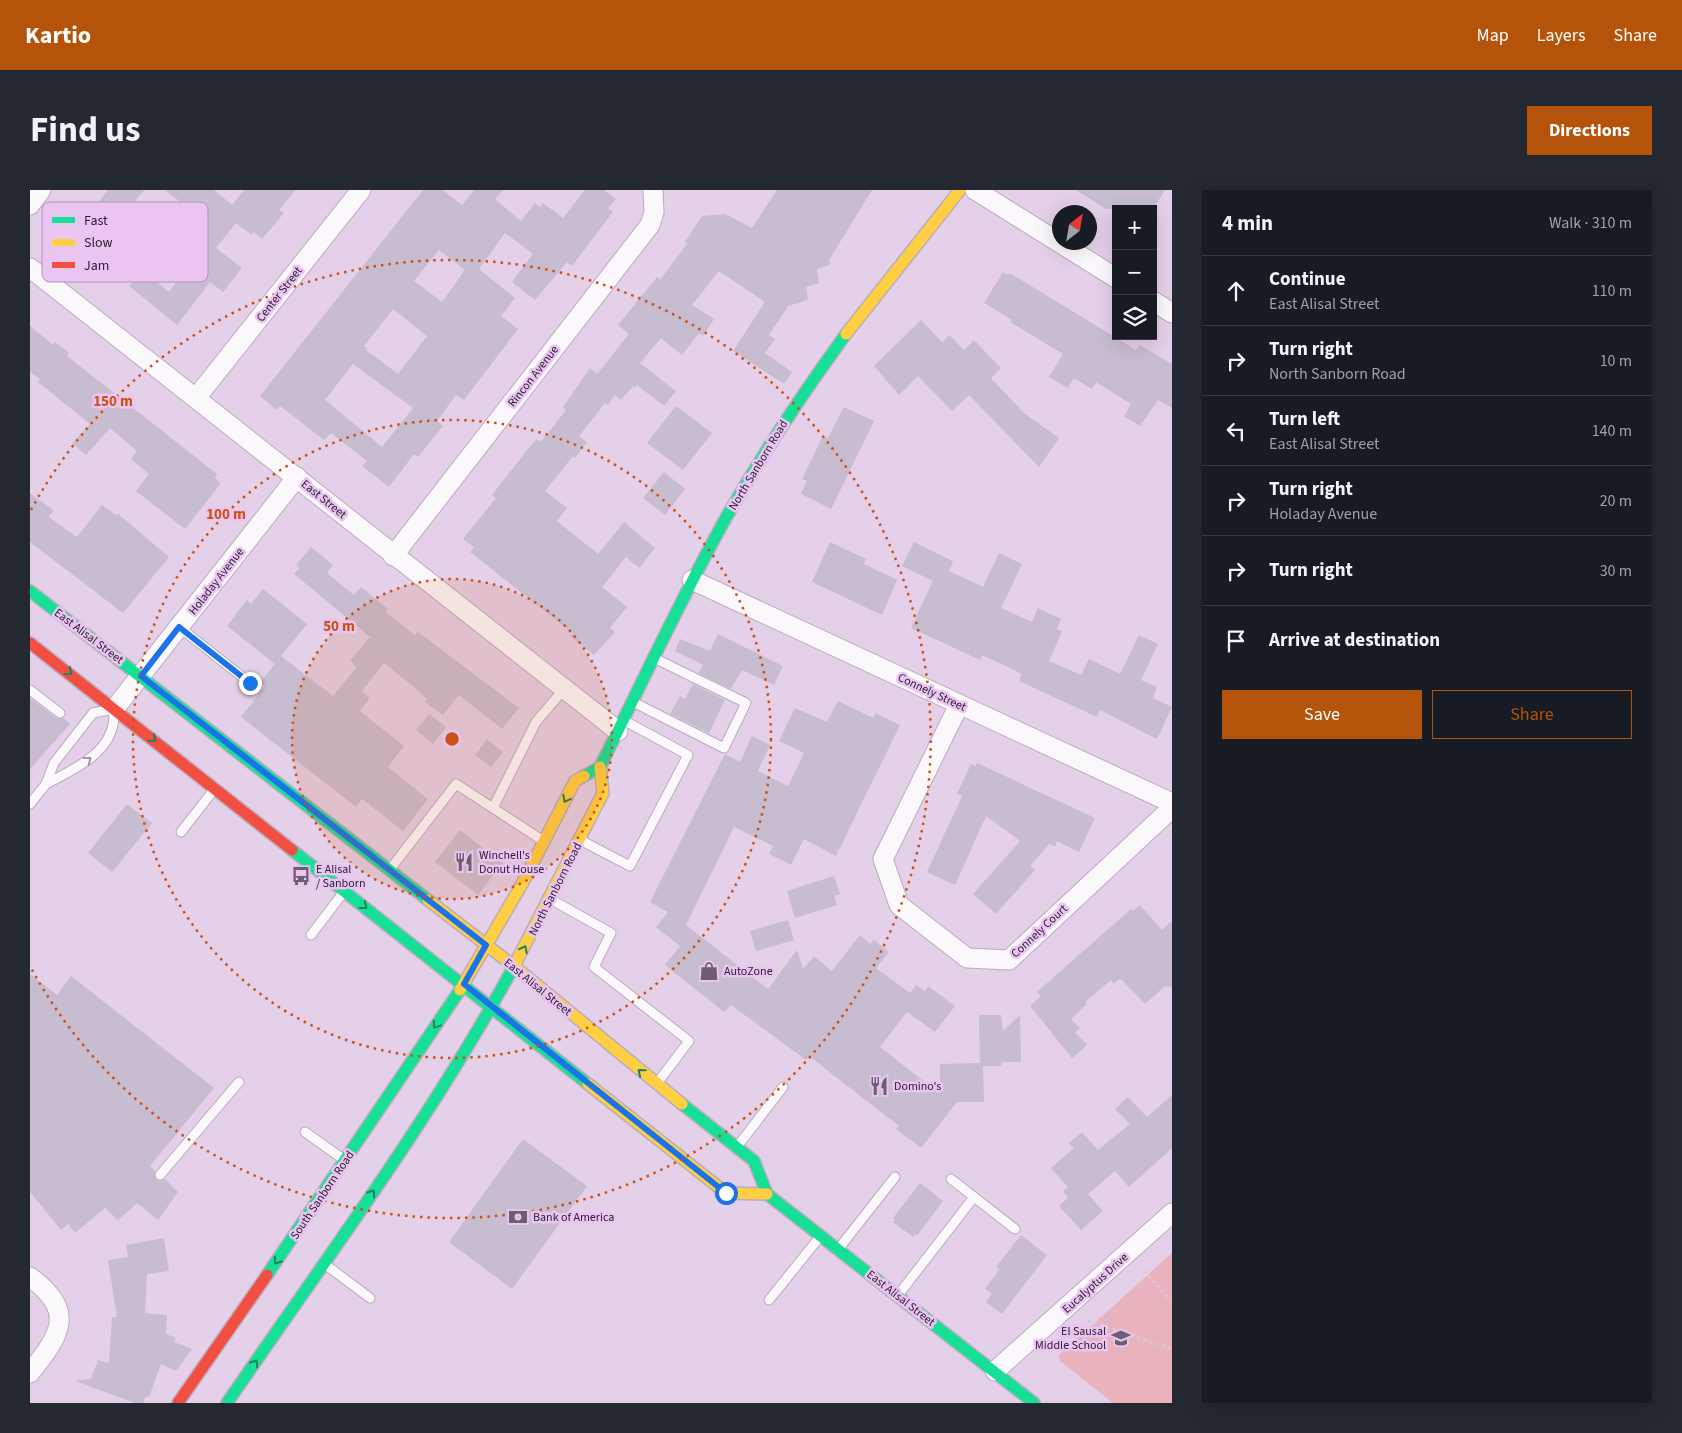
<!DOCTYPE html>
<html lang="en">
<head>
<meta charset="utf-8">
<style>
  :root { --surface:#171b24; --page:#242831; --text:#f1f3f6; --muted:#9ea1a6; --line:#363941; --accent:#b45309 }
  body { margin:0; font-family:"Source Sans 3",sans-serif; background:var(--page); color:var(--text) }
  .controls { position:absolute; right:15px; top:15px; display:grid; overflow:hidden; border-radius:0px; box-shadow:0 5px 20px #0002 }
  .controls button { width:45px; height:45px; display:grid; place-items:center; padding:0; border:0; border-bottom:1px solid var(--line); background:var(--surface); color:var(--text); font:25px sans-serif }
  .compass { position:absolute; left:1022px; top:15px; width:45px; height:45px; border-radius:50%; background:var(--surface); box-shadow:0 5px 20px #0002; rotate:31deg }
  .stop { position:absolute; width:15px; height:15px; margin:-11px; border:4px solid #1a73e8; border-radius:50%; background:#fff }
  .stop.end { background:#1a73e8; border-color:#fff; box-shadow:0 1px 5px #0008 }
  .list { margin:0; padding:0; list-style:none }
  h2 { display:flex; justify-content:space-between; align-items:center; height:65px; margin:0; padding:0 20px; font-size:21px }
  h2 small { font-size:16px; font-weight:400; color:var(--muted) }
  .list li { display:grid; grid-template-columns:32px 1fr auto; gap:15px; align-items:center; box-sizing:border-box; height:70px; padding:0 20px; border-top:1px solid var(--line) }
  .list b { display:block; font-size:19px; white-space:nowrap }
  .list p { margin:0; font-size:16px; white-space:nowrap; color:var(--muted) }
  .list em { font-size:16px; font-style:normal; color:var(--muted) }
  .actions { display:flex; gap:10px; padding:15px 20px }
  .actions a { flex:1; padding:11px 0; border:1px solid var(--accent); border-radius:0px; text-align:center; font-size:18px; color:var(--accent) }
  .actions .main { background:var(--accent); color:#fff }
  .icon { flex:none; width:28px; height:28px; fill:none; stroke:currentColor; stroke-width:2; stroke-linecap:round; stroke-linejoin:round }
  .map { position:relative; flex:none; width:1142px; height:1213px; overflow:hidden; border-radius:0px }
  header { display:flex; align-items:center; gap:30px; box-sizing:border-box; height:70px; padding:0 25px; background:var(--accent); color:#fff }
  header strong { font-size:24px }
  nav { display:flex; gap:28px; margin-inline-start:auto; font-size:18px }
  .intro { display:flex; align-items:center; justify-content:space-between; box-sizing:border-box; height:120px; padding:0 30px }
  h1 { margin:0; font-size:35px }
  .button { padding:12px 22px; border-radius:0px; background:var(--accent); color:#fff; font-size:18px; font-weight:700 }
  main { display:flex; gap:30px; padding:0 30px }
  aside { flex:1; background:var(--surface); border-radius:0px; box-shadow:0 5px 20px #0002 }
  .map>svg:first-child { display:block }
  .green { fill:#e9b3bd }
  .building { fill:#c8bcd0; fill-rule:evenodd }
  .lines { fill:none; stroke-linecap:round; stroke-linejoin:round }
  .lane-casing { stroke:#bbacbe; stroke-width:11 }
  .street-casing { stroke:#bbacbe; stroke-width:21 }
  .fast-casing { stroke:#bbacbe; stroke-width:14 }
  .slow-casing { stroke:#bbacbe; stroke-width:14 }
  .jam-casing { stroke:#bbacbe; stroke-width:14 }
  .path { stroke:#d2ccd4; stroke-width:3; stroke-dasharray:2.5 4; stroke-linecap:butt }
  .lane { stroke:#fbf8fc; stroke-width:9 }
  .street { stroke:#fbf8fc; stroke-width:19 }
  .fast { stroke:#16e098; stroke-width:11 }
  .slow { stroke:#ffcf43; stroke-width:11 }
  .jam { stroke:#f24e42; stroke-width:11 }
  .oneway { stroke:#228065 }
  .oneway2 { stroke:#9f97a1 }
  .route { stroke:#1a73e8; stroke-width:6 }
  .ring { fill:none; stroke:#cc5112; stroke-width:2.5; stroke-dasharray:2.5 5 }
  .labels { text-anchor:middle; stroke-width:5; stroke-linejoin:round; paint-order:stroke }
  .street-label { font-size:12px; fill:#2f2132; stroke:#eac5f2 }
  .poi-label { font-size:12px; fill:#2f2132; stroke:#eac5f2; text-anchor:start }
  .key { fill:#eac5f2; stroke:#b294b8; stroke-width:1 }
  .key-label { font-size:14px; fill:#2f2132 }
  .centre { fill:#cc5112; stroke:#eac5f2; stroke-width:2.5 }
  .ring-label { font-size:15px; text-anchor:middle; font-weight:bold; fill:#cc5112; stroke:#eac5f2; stroke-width:5; stroke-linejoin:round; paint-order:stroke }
</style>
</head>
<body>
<header>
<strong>Kartio</strong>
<nav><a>Map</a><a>Layers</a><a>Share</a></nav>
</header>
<div class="intro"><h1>Find us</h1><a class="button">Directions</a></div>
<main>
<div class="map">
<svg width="1142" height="1213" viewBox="0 0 1142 1213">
  <rect width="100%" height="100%" fill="#e4d0e8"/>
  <path class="green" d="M1142,1063V1213H1083L1030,1171L1029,1165Z"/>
  <g class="building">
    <path d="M78,0H114L94,25L126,50L101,81L70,55L62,65L36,45L55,21L59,24Z"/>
    <path d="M135,0H184L202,15L214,0H265L249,20L254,23L232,49L224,42L222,45L206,33L186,58L212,78L193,102L180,92L147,135L99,96L112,79L139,102L159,75L150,68L177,33Z"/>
    <path d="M393,0H413L432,15L444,0H473L465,9L491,31L505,13L510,17L513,13L533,28L555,0H574L586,9L578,18L583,22L542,76L537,72L505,110L482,92L503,64L475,43L449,79L485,108L471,126L488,139L434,210L426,205L407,231L413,236L388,267L384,264L359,297L332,276L337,271L301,243L294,250L250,216L247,220L230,206ZM409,60L435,80L412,112L384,91ZM363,119L397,146L368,184L336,160L337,158L334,156ZM323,174L383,218L352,257L295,210Z"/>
    <path d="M747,0H842L799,70L800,75L787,79L789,93L776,97L778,110L758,116L739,145L745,149L735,163L762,182L754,194L703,161L735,112L689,81L662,115L684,129L673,146L669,143L652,165L631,148L610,173L646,201L634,216L607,195L604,198L603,196L591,210L585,205L578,215L575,213L549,246L557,252L545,268L543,266L515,301L537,318L527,331L568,364L594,332L625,358L609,378L596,367L572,397L597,417L580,438L585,442L564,465L540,446L543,443L440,362L444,357L433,349L466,308L462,305L498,259L507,249L511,252L536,220L533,217L560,178L567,184L599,144L588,135L627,87L630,90L657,54L655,52L672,26L695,24L722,38Z"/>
    <path d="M1046,0H1135L1123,19H1076Z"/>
    <path d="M973,82L978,85L980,83L1106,160L1110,155L1142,174V218L1128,210L1110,236L1094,226L1101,214L1066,192L1062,199L1044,188L1038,198L1019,187L1033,164L980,132L982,130L954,113Z"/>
    <path d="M891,130L912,152L919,145L934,160L944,150L971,178L961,188L994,223L1029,248L1009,277L939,205L922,221L888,186L869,205L844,176Z"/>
    <path d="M0,136L23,155L25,152L39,163L37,166L187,284L185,288L191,293L155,339L106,301L119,284L101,269L107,261L80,238L56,265L42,253L60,234L8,192L10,189L0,182Z"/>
    <path d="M646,216L682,243L653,280L617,253Z"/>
    <path d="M814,217L844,231L801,319L771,304L777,291L772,289L793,246L798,248Z"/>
    <path d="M634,282L655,299L635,325L613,308Z"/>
    <path d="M0,303L24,321L19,327L47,347L72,315L86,325L88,324L139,367L93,423L0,352Z"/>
    <path d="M800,352L836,369L834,374L867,390L852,425L782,392Z"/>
    <path d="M884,352L923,371L919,381L953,397L969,363L992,374L971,418L1002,432L1008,418L1031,429L1027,439L1032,441L1019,471L1051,485L1059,469L1090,484L1109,445L1128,454L1111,490L1127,497L1123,508L1142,517L1127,549L1070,520L1067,527L989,491L992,484L952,465L950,470L881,438L903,391L872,376Z"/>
    <path d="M281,357L303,375L297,383L324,405L331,397L358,419L356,422L385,445L388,442L489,518L472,539L429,505L413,525L395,512L397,510L389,501L354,473L332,501L340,508L330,521L374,556L358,577L398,609L373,641L332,609L326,617L211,527L235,496L230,493L250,467L245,474L197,436L217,410L221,414L233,399L277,434L251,466L303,506L327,477L320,471L340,447L264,384L269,378L266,375Z"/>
    <path d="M688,444L753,476L744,495L712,480L701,499L668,483L673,475L645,461L650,449L680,461Z"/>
    <path d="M663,494L695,510L679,543L640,524L650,506L655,509Z"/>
    <path d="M0,508L26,528H33L40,534L0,579Z"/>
    <path d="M808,511L843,528L845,523L870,535L806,666L774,649L761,675L739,664L743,656L704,637L656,735L738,799L767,760L773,779L784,766L802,781L830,745L840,754L844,750L859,762L846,778L880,803L886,795L895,801L898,796L925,816L905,842L877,822L850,857L910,904V874L950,873L949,825H971L973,841L990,825L991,872H971V876H953L954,912H927L891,958L866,939L869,936L779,866L776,870L701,815L694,822L635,775L650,756L626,737L638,722L620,712L695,564L710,572L722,546L740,555L728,581L758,596L774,563L749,551L765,518L797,532Z"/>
    <path d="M399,524L416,537L403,554L386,540Z"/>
    <path d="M457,549L473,562L461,577L445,565Z"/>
    <path d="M947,573L1065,628L1049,662L1027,651L1025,657L1019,654L1000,676L1005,680L966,724L943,704L990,651L956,626L925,695L897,682L932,606L927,604L941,574L946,576Z"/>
    <path d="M97,614L122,633L82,682L58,663Z"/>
    <path d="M430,640L473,673L448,705L405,672Z"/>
    <path d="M804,686L810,704L804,706L807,715L765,728L757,701Z"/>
    <path d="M1110,715L1132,740L1142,731V797L1135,796L1115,814L1092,790L1089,789L1084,794L1081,790L1055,812L1057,814L1041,829L1050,838L1045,842L1057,855L1042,868L1000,816L1011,806L1007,802L1101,719L1103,721Z"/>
    <path d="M758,730L764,750L726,761L720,741Z"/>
    <path d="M0,784L27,805L41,786L184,898L120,976L125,981L126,989L129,991L135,989L148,1002L128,1030L107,1013L88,1030L75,1018L45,1043L38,1034L31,1040L0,1002Z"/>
    <path d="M1142,905V958L1099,997L1085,981L1058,1004L1073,1021L1051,1040L1029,1016L1038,1008L1033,1001L1038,997L1021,978L1044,958L1039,953L1052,942L1068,960L1100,934L1085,919L1098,907L1117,927Z"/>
    <path d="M493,949L557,996L482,1099L419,1052Z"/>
    <path d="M890,993L913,1011L887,1046L885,1044L883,1047L863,1032L865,1029L863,1028Z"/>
    <path d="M991,1045L1017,1065L972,1124L956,1112L962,1104L955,1099L970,1079L966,1077Z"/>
    <path d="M134,1048L139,1081L117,1084L115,1123L137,1125L136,1144L146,1148L144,1152L162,1159L146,1181L131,1174L119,1207L116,1206L113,1213H105L45,1191L61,1189L68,1170L79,1173L82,1127H87L78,1070L98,1067L96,1055Z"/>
  </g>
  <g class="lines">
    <g class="lane-casing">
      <g id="lane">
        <path d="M149,437L220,493"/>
        <path d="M0,500L30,523"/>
        <path d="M605,513L694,558L716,513L626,469"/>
        <path d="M16,594C44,579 83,563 84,526"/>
        <path d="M0,614L16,594L24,573L63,523L78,520"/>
        <path d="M463,618L506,532L534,499"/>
        <path d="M151,642L183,601"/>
        <path d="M552,651L600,676L658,565L595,531"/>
        <path d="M361,678L426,594L512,650"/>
        <path d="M522,710L581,743L564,777L659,851L628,892"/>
        <path d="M281,745L313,703"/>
        <path d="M275,942L313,969"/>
        <path d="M707,957L753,897"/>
        <path d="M130,985L209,892"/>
        <path d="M921,989L985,1039"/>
        <path d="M810,1057L865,987"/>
        <path d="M296,1075L340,1108"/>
        <path d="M869,1104L944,1007"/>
        <path d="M739,1110L789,1048"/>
      </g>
    </g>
    <g class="street-casing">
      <g id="street">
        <path d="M945,0L1086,88"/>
        <path d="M0,15L11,0"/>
        <path d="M0,78L588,541"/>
        <path d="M1123,111L1142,123"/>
        <path d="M166,208L331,0"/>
        <path d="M363,366L620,35L624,22L623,0"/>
        <path d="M662,390L1142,613"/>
        <path d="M929,515L853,669L869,715L937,768L979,770L1142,618"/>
        <path d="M85,518L267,287"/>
        <path d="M0,1087C47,1122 30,1145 0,1183"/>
        <path d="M965,1181L1142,1023"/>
      </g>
    </g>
    <g class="fast-casing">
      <g id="fast">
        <path d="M0,401L398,710"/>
        <path d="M554,586L570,577C612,493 651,408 697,326C733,263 773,203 816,144"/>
        <path d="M262,660L558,894"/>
        <path d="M652,914L724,971L737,1004L1004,1213"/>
        <path d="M237,1085L430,800"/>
        <path d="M197,1213C295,1070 401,929 484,776"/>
      </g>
    </g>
    <g class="slow-casing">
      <g id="slow">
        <path d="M816,144L930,0"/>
        <path d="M398,710L485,777L652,914"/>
        <path d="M484,776L573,603L570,577"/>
        <path d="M430,800L492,694L545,591L554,586"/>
        <path d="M558,894L696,1003L737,1004"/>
      </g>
    </g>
    <g class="jam-casing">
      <g id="jam">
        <path d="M0,453L262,660"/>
        <path d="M148,1213L237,1085"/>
      </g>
    </g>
    <g class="path">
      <path d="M1114,1081L1142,1112"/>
      <path d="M1058,1131L1142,1159"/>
    </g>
    <use href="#lane" class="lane"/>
    <use href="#street" class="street"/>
    <use href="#fast" class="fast"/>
    <use href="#slow" class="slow"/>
    <use href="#jam" class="jam"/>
  </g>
  <defs><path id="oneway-chevron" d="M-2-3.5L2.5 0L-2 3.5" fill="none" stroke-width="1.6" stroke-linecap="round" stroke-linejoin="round" transform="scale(1.25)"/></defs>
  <g class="oneway">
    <use href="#oneway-chevron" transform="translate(39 482) rotate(38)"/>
    <use href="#oneway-chevron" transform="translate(123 549) rotate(39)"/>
    <use href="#oneway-chevron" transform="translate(536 609) rotate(118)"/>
    <use href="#oneway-chevron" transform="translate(334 716) rotate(38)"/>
    <use href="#oneway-chevron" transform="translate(494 759) rotate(-63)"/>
    <use href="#oneway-chevron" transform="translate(406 835) rotate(124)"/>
    <use href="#oneway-chevron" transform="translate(611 882) rotate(-140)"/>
    <use href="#oneway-chevron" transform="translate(342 1003) rotate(-55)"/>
    <use href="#oneway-chevron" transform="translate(247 1071) rotate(125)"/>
    <use href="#oneway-chevron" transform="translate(225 1173) rotate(-55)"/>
  </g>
  <use class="oneway2" href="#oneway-chevron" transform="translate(58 570) rotate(-37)"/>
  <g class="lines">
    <path class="route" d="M220,493L149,437L111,486L456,755L434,794L696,1003"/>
  </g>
  <circle cx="422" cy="549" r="160" fill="#cc5112" fill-opacity=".12"/>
  <g class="ring">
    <circle cx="422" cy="549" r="160"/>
    <circle cx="422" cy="549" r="319"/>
    <path d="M1 320A479 479 0 1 1 1 778"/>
  </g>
  <defs>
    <g id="restaurant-bare" transform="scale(1.5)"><path d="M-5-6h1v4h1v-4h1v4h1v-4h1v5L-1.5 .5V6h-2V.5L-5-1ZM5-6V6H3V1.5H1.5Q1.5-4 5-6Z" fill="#6e5e72" stroke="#eac5f2" stroke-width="2.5" paint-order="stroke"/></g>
    <g id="bus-bare" transform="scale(1.5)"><path d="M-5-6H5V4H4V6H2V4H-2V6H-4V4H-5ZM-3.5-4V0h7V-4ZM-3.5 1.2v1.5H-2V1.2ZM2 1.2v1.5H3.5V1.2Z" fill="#6e5e72" stroke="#eac5f2" stroke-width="2.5" paint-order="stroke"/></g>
    <g id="shop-bare" transform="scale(1.5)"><path d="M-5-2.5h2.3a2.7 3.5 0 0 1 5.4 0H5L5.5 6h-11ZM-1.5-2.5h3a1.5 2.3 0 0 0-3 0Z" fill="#6e5e72" stroke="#eac5f2" stroke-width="2.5" paint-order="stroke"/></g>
    <g id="bank-bare" transform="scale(1.5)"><path d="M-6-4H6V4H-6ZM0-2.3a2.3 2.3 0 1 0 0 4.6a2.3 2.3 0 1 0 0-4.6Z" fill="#6e5e72" stroke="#eac5f2" stroke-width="2.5" paint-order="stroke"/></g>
    <g id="school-bare" transform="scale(1.5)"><path d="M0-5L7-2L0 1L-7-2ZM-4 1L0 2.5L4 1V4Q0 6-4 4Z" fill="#6e5e72" stroke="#eac5f2" stroke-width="2.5" paint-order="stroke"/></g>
  </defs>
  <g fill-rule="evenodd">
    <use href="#restaurant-bare" x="434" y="672"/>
    <use href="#bus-bare" x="271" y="686"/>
    <use href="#shop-bare" x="679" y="781"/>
    <use href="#restaurant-bare" x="849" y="896"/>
    <use href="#bank-bare" x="488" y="1027"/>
    <use href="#school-bare" x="1091" y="1148"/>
  </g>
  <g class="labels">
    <g class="street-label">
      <text transform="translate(249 104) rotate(-52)" y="4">Center Street</text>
      <text transform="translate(503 186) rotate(-52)" y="4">Rincon Avenue</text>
      <text transform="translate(728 275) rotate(-59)" y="4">North Sanborn Road</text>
      <text transform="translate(294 309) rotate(39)" y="4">East Street</text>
      <text transform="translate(186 391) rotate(-52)" y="4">Holaday Avenue</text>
      <text transform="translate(59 446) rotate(37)" y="4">East Alisal Street</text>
      <text transform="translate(902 502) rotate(25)" y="4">Connely Street</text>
      <text transform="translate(525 699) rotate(-63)" y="4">North Sanborn Road</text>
      <text transform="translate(1009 741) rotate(-43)" y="4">Connely Court</text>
      <text transform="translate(508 797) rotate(39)" y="4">East Alisal Street</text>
      <text transform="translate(292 1005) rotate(-56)" y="4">South Sanborn Road</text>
      <text transform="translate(1065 1093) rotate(-42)" y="4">Eucalyptus Drive</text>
      <text transform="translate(871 1108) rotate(38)" y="4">East Alisal Street</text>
    </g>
    <g class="poi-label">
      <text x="449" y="669">Winchell's<tspan x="449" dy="14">Donut House</tspan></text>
      <text x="286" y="683">E Alisal<tspan x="286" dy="14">/ Sanborn</tspan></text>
      <text x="694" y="785">AutoZone</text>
      <text x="864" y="900">Domino's</text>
      <text x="503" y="1031">Bank of America</text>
      <text x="1076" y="1145" text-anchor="end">El Sausal<tspan x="1076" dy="14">Middle School</tspan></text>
    </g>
  </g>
  <rect x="12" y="12" width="166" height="80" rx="8" class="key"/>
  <rect x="22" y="27" width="23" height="6" fill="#16e098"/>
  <rect x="22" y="49" width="23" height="7" fill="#ffcf43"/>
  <rect x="22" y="72" width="23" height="6" fill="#f24e42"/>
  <g class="key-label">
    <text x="54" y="35">Fast</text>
    <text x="54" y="57">Slow</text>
    <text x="54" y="80">Jam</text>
  </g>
  <circle cx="422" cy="549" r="8" class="centre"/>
  <g class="ring-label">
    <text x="83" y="216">150 m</text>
    <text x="196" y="329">100 m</text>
    <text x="309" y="441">50 m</text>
  </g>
</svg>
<div class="controls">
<button>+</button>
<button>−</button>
<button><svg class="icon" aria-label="layers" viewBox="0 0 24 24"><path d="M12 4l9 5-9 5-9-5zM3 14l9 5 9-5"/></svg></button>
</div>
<svg class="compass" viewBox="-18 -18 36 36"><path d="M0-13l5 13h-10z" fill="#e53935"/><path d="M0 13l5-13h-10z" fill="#9ea1a6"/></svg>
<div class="stop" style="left:696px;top:1003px"></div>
<div class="stop end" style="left:220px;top:493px"></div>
</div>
<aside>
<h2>4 min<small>Walk · 310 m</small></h2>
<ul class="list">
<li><svg class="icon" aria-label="ahead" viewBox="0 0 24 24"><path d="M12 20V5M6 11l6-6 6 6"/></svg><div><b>Continue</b><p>East Alisal Street</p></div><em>110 m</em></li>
<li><svg class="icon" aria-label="right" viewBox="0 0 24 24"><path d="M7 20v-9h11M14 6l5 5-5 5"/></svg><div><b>Turn right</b><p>North Sanborn Road</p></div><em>10 m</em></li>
<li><svg class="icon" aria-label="left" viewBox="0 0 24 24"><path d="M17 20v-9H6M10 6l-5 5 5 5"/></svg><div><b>Turn left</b><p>East Alisal Street</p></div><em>140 m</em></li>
<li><svg class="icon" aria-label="right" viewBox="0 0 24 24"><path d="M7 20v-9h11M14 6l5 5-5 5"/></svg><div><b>Turn right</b><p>Holaday Avenue</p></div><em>20 m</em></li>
<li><svg class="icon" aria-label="right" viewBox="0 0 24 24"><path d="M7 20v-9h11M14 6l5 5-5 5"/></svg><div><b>Turn right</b></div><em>30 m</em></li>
<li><svg class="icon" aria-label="arrive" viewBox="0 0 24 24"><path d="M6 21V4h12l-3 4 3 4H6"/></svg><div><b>Arrive at destination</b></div></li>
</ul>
<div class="actions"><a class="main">Save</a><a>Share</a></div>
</aside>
</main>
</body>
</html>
